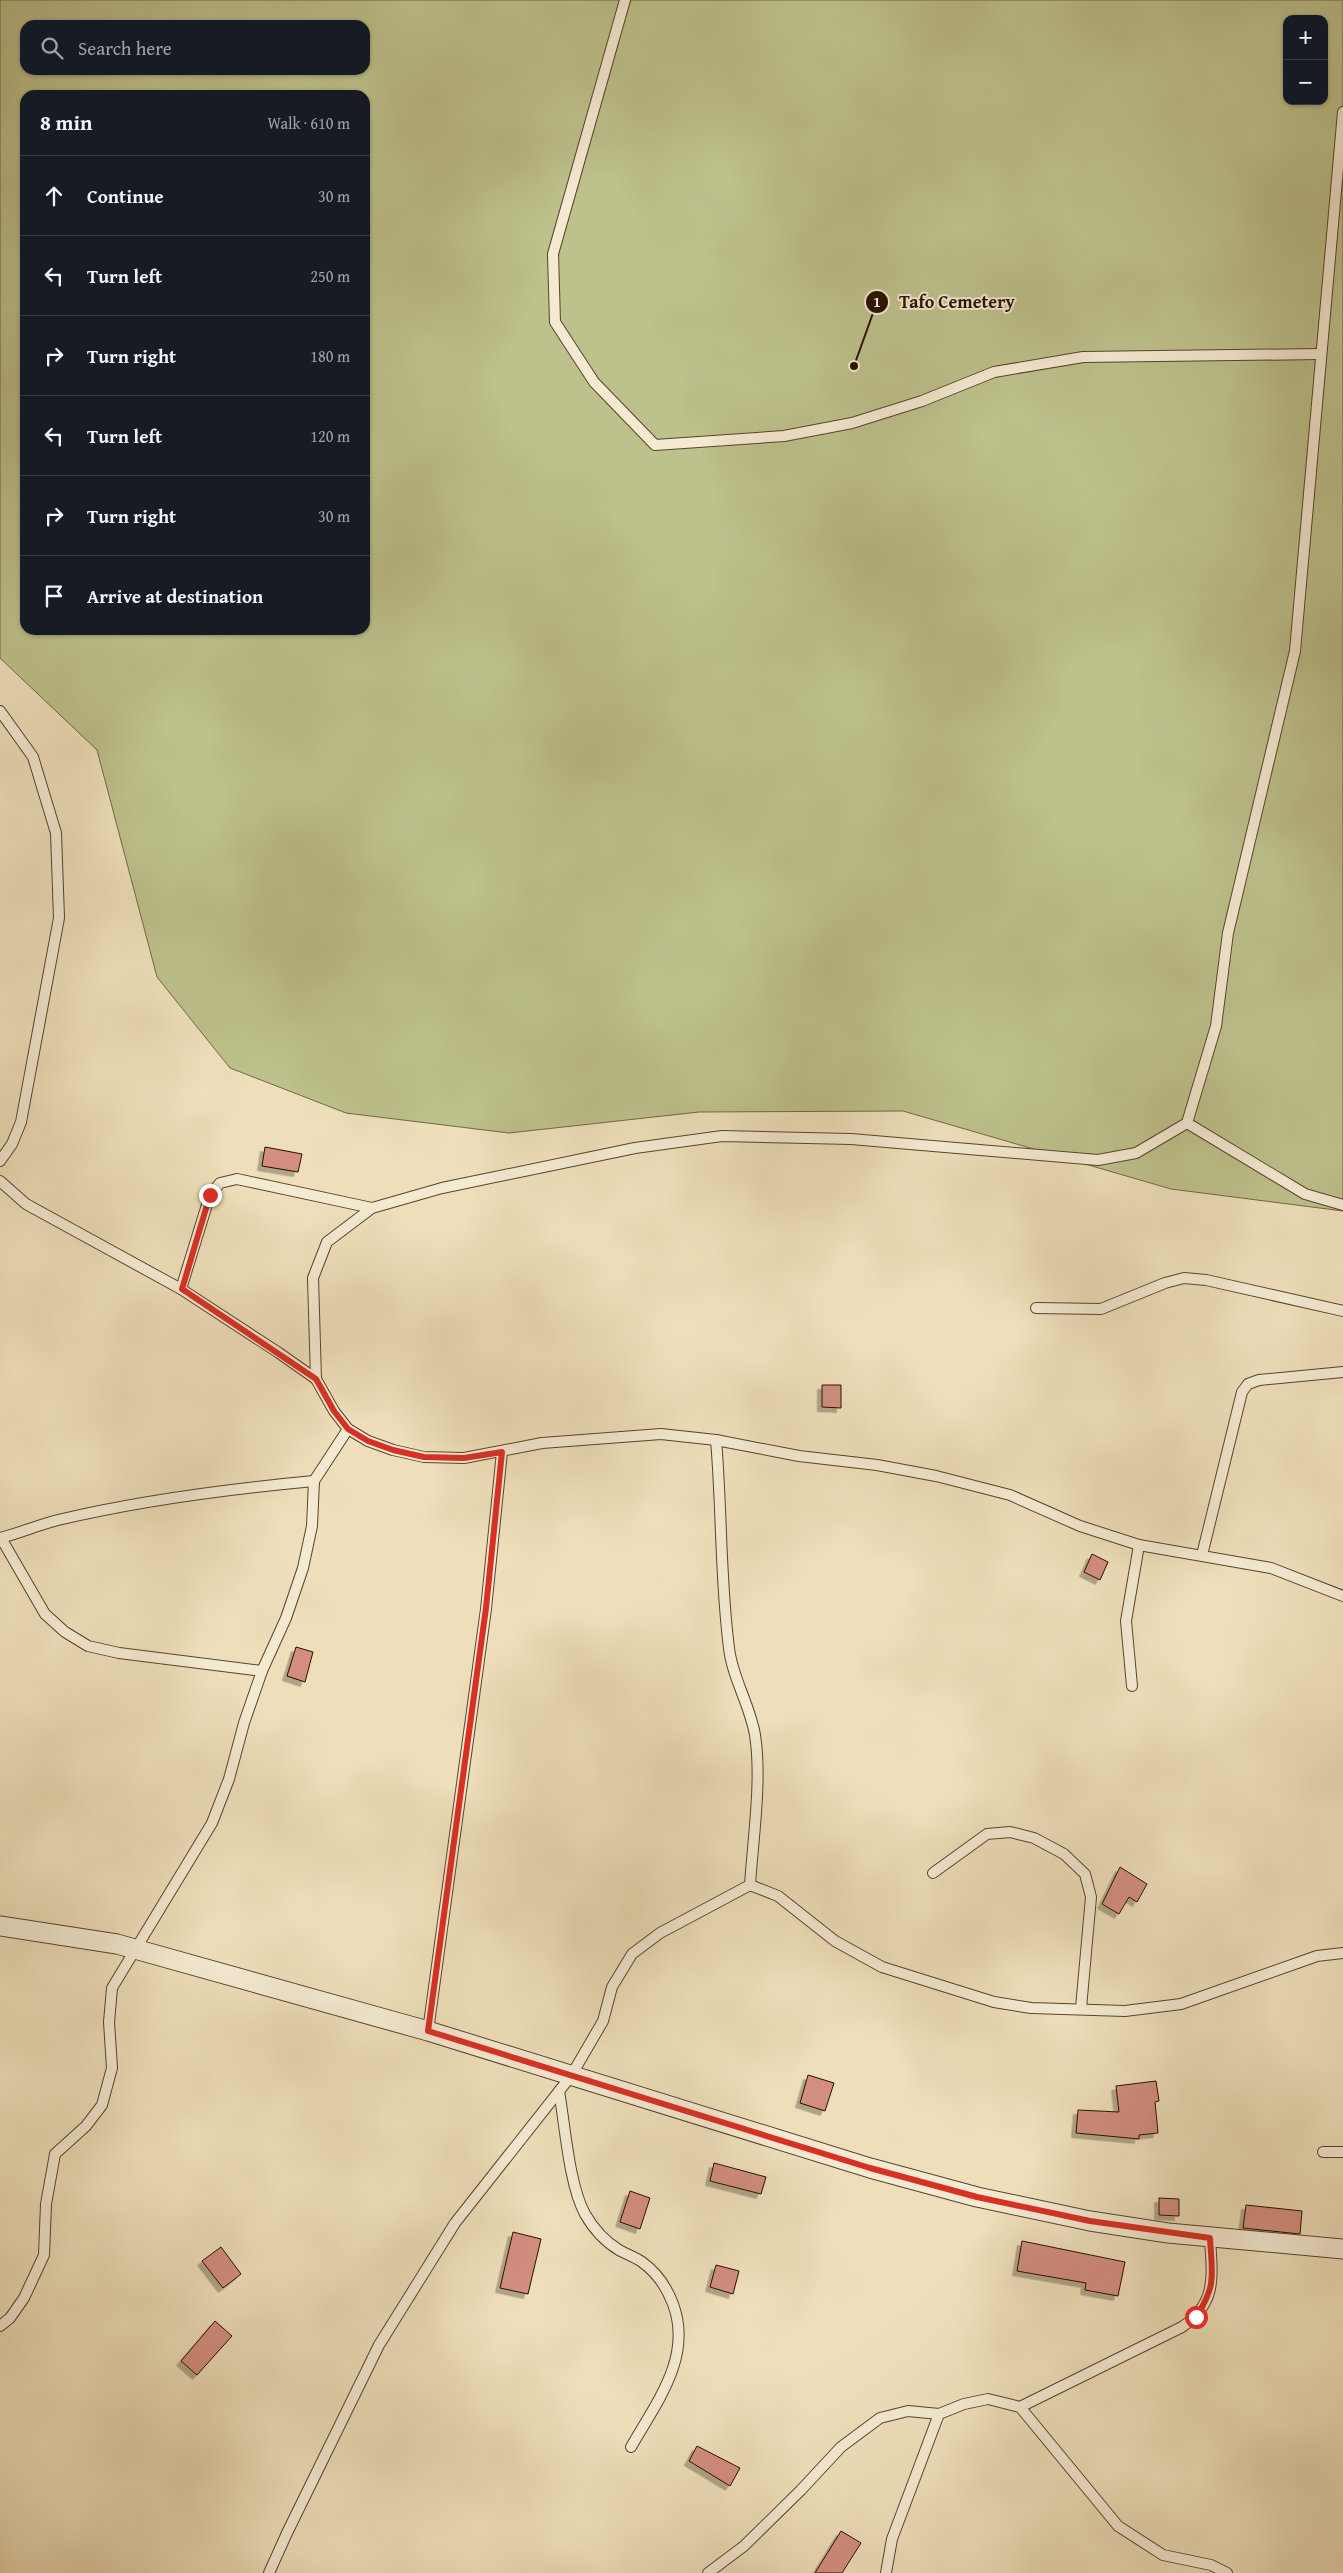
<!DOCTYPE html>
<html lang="en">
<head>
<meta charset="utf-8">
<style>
  :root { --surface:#171b24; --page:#242831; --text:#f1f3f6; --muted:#9ea1a6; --line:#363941 }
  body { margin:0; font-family:"Gentium Book Plus",serif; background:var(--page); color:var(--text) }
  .controls { position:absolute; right:15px; top:15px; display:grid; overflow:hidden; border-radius:10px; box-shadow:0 1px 4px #0004 }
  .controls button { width:45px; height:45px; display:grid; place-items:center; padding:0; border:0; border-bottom:1px solid var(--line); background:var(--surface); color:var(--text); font:25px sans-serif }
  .stop { position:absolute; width:15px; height:15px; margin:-11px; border:4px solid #d93025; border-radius:50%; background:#fff }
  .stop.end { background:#d93025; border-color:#fff; box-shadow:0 1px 5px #0008 }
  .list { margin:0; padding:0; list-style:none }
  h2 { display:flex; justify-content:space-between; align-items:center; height:65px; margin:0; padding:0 20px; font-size:21px }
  h2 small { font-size:16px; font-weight:400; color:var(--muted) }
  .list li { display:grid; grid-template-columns:32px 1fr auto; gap:15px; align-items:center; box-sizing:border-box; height:80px; padding:0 20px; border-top:1px solid var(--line) }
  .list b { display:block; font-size:19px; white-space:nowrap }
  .list em { font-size:16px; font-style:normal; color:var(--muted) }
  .icon { flex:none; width:28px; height:28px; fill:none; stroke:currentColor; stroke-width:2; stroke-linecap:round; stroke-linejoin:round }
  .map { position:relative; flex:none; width:1343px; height:2573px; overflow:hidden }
  .search { position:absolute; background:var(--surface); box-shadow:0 1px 4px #0004; left:20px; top:20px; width:350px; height:55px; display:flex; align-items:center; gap:12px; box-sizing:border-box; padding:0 18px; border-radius:15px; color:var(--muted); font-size:19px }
  .panel { position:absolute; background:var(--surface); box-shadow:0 1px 4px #0004; left:20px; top:90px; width:350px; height:545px; border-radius:15px }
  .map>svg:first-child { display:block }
  .green { fill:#bdc18c; stroke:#726846; fill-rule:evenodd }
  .building { fill:#d38e80; stroke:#270e00; filter:url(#shadow) }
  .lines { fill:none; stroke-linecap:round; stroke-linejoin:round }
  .lane-casing { stroke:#59422e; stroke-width:12 }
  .street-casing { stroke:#59422e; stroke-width:21 }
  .lane { stroke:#f4ead2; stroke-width:10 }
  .street { stroke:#f4ead2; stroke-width:19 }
  .route { stroke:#d93025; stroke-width:6 }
  .leader { fill:none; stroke:#270e00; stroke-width:2 }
  .callout-dot { fill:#270e00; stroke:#f4ead2; stroke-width:2 }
  .mark-label { font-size:15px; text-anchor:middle; font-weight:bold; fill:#fff }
  .callout-label { font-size:18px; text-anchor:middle; font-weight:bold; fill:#270e00; stroke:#f4ead2; stroke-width:4; stroke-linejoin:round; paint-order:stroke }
</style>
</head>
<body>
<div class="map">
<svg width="1343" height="2573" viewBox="0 0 1343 2573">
  <defs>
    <filter id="shadow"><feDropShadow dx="-4.5" dy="4.5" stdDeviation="0" flood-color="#0004"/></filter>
  </defs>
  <rect width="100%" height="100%" fill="#eedfba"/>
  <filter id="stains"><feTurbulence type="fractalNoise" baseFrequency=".004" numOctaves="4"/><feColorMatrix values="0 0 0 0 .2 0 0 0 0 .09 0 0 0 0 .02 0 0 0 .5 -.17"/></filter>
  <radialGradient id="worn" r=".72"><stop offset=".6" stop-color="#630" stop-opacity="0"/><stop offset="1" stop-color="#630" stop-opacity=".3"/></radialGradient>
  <path class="green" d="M0,0H1343V1211L1171,1189L903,1111L699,1112L509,1133L346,1113L230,1068L157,977L97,750L0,658ZM1287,19H1324V101H1287ZM25,25H365V70H25ZM25,95H365V630H25Z"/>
  <g class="building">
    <path d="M265,1147L302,1154L298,1172L262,1166Z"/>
    <path d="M822,1385H841V1408L822,1407Z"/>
    <path d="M1092,1554L1108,1562L1100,1580L1084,1572Z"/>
    <path d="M296,1647L313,1652L305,1682L287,1676Z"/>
    <path d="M1120,1867L1147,1884L1137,1902L1129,1897L1119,1914L1102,1904Z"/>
    <path d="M808,2075L834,2083L825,2111L800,2103Z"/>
    <path d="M1156,2081L1159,2101L1155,2102L1158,2133L1139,2135V2139L1076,2133L1078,2110L1119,2112L1116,2086Z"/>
    <path d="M714,2163L766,2177L761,2194L710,2181Z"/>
    <path d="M630,2191L650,2198L640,2229L620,2222Z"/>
    <path d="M1159,2198L1179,2199V2216L1159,2215Z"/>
    <path d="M1246,2205L1302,2211L1300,2234L1243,2228Z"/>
    <path d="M513,2232L541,2239L528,2294L500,2288Z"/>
    <path d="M1022,2241L1125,2262L1118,2296L1085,2290L1086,2283L1017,2271Z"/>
    <path d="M221,2247L241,2274L223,2288L202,2261Z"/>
    <path d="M716,2265L739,2271L733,2294L710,2287Z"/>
    <path d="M215,2321L232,2336L197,2375L181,2361Z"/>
    <path d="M697,2446L740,2468L730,2486L689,2461Z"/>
    <path d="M841,2531L861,2543L842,2573H815Z"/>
  </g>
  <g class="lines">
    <g class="lane-casing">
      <g id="lane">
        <path d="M625,0L553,254L555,322L594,382L655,445L784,436L852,423L922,401L994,372L1083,357L1320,354"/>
        <path d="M0,711L33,757L56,833L59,918L21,1122L12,1144L0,1161"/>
        <path d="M1187,1123L1305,1194L1343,1205"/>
        <path d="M0,1181L26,1204L181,1289L279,1353L316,1379L334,1411L348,1429L368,1441L393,1450L424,1457L464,1458L542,1443L661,1434L716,1440L799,1456L877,1465L936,1476L1010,1495L1080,1526L1139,1545L1271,1568L1343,1596"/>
        <path d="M181,1289L210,1195L220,1183L237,1179L372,1208"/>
        <path d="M1036,1308L1101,1309L1165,1283L1184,1278L1206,1280L1343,1311"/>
        <path d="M316,1379L313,1278L327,1242L372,1208L442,1188L635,1148L722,1136L851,1139L1098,1160L1136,1153L1187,1123L1216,1026L1228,933L1295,651L1343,112"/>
        <path d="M716,1440C722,1509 720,1579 729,1648C732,1677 750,1705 755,1735C762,1779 753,1839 750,1885"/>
        <path d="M0,1538C20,1533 38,1525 58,1520C142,1500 228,1489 314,1481"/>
        <path d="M1,1538L45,1614L65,1632L88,1646L119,1653L262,1671"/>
        <path d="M1202,1555L1242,1392L1248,1384L1259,1380L1343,1372"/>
        <path d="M1132,1686L1126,1621L1139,1545"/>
        <path d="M933,1873L987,1834L1010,1832L1034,1838L1064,1854L1085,1874L1091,1897L1081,2008"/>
        <path d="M750,1885L778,1896L835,1941L882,1967L994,2002L1031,2008L1125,2011L1181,2004L1317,1956L1343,1953"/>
        <path d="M428,2031L486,1609L502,1452"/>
        <path d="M559,2091C565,2125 569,2185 585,2214C593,2228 604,2241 619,2250C626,2254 635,2257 642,2262C656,2272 667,2288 673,2304C693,2357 656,2403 631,2447"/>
        <path d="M1323,2152H1343"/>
        <path d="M0,2326L10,2318L24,2298L44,2255L46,2204L55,2154L86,2126L102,2105L112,2068L109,2022L112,1988L212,1823L229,1779L244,1723L262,1671L286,1618L303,1568L312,1526L314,1481L348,1429"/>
        <path d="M1020,2407L1182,2327C1218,2302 1212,2276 1210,2238"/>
        <path d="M269,2573L287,2533L379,2345L455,2223L571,2076L603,2021L612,1987L632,1954L660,1933L750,1885"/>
        <path d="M708,2573L744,2546L801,2490L841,2447L880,2418L908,2411L939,2414L964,2404L988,2399L1020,2407L1118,2526L1163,2555L1211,2565L1227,2573"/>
        <path d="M886,2573L892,2539L939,2414"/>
      </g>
    </g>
    <g class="street-casing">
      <path id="street" d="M0,1926L117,1944L428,2031L870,2168L977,2197L1090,2221L1168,2233L1343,2249"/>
    </g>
    <use href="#lane" class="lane"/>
    <use href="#street" class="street"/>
  </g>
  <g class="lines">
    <path class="route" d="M210,1195L182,1289L316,1379L334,1411L348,1429L368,1441L393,1450L424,1457L464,1458L502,1452L486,1608L428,2031L870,2168L977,2197L1090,2221L1210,2238C1212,2274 1217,2285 1196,2317"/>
  </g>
  <path class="leader" d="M854 366L877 302"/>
  <g class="callout-dot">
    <circle cx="854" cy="366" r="5"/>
    <circle cx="877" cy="302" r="12"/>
  </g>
  <g class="mark-label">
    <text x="877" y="307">1</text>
  </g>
  <g class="callout-label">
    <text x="957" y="308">Tafo Cemetery</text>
  </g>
  <rect width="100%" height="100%" filter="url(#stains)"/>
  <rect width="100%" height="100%" fill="url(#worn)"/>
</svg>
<div class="controls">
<button>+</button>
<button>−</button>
</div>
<div class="stop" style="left:1196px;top:2317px"></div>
<div class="stop end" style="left:210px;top:1195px"></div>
<div class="search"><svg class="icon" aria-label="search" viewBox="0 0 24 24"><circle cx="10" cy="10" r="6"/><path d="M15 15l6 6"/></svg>Search here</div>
<section class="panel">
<h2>8 min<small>Walk · 610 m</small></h2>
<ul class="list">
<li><svg class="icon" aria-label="ahead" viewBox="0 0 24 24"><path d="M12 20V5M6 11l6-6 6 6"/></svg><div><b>Continue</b></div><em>30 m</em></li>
<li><svg class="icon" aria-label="left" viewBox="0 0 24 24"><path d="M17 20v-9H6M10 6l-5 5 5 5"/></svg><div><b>Turn left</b></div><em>250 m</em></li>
<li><svg class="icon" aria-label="right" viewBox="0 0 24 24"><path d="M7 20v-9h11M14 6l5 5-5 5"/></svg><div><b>Turn right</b></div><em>180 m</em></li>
<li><svg class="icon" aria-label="left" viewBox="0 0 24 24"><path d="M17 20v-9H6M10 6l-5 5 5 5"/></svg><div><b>Turn left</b></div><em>120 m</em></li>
<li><svg class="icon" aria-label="right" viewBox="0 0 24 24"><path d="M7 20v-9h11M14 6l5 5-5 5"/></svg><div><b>Turn right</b></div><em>30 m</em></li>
<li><svg class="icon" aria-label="arrive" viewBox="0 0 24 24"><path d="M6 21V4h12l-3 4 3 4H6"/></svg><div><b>Arrive at destination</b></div></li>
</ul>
</section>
</div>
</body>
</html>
